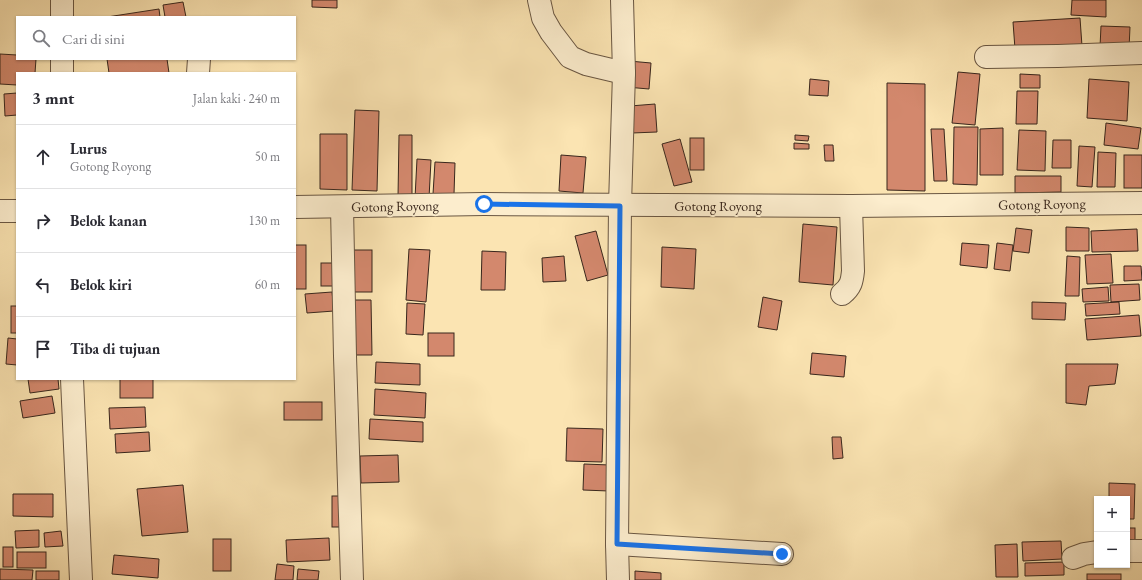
<!DOCTYPE html>
<html lang="id">
<head>
<meta charset="utf-8">
<style>
  :root { --surface:#fff; --page:#f7f7f7; --text:#2b2b33; --muted:#7c7c81; --line:#e1e1e2 }
  body { margin:0; font-family:"EB Garamond",serif; background:var(--page); color:var(--text) }
  .controls { position:absolute; right:12px; bottom:12px; display:grid; overflow:hidden; border-radius:0px; box-shadow:0 1px 3px #0004 }
  .controls button { width:36px; height:36px; display:grid; place-items:center; padding:0; border:0; border-bottom:1px solid var(--line); background:var(--surface); color:var(--text); font:20px sans-serif }
  .stop { position:absolute; width:12px; height:12px; margin:-9px; border:3px solid #1a73e8; border-radius:50%; background:#fff }
  .stop.end { background:#1a73e8; border-color:#fff; box-shadow:0 1px 4px #0008 }
  .list { margin:0; padding:0; list-style:none }
  h2 { display:flex; justify-content:space-between; align-items:center; height:52px; margin:0; padding:0 16px; font-size:17px }
  h2 small { font-size:13px; font-weight:400; color:var(--muted) }
  .list li { display:grid; grid-template-columns:26px 1fr auto; gap:12px; align-items:center; box-sizing:border-box; height:64px; padding:0 16px; border-top:1px solid var(--line) }
  .list b { display:block; font-size:15px; white-space:nowrap }
  .list p { margin:0; font-size:13px; white-space:nowrap; color:var(--muted) }
  .list em { font-size:13px; font-style:normal; color:var(--muted) }
  .icon { flex:none; width:22px; height:22px; fill:none; stroke:currentColor; stroke-width:2; stroke-linecap:round; stroke-linejoin:round }
  .map { position:relative; flex:none; width:1142px; height:580px; overflow:hidden }
  .search { position:absolute; background:var(--surface); box-shadow:0 1px 3px #0004; left:16px; top:16px; width:280px; height:44px; display:flex; align-items:center; gap:10px; box-sizing:border-box; padding:0 14px; border-radius:0px; color:var(--muted); font-size:15px }
  .panel { position:absolute; background:var(--surface); box-shadow:0 1px 3px #0004; left:16px; top:72px; width:280px; height:308px; border-radius:0px }
  .map>svg:first-child { display:block }
  .building { fill:#d3886d; stroke:#38261c }
  .lines { fill:none; stroke-linecap:round; stroke-linejoin:round }
  .minor-casing { stroke:#695642; stroke-width:24 }
  .minor { stroke:#fcedcd; stroke-width:22 }
  .route { stroke:#1a73e8; stroke-width:5 }
  .labels { text-anchor:middle; stroke-width:4; stroke-linejoin:round; paint-order:stroke }
  .street-label { font-size:14px; fill:#38261c; stroke:#fcedcd }
</style>
</head>
<body>
<div class="map">
<svg width="1142" height="580" viewBox="0 0 1142 580">
  <rect width="100%" height="100%" fill="#fbe4b2"/>
  <filter id="stains"><feTurbulence type="fractalNoise" baseFrequency=".005" numOctaves="4"/><feColorMatrix values="0 0 0 0 .2 0 0 0 0 .09 0 0 0 0 .02 0 0 0 .5 -.17"/></filter>
  <radialGradient id="worn" r=".72"><stop offset=".6" stop-color="#630" stop-opacity="0"/><stop offset="1" stop-color="#630" stop-opacity=".3"/></radialGradient>
  <g class="building">
    <path d="M312,0H337V8L312,7Z"/>
    <path d="M1072,0H1106V17L1071,15Z"/>
    <path d="M183,2L186,17H165L163,5Z"/>
    <path d="M159,9L160,17H107Z"/>
    <path d="M1080,18L1082,46L1015,49L1013,22Z"/>
    <path d="M1101,26L1130,27L1129,49L1100,47Z"/>
    <path d="M0,54L17,55V59H36L35,73H17V85L0,84Z"/>
    <path d="M107,59H167L169,73H109Z"/>
    <path d="M629,61L651,63L649,89L626,87Z"/>
    <path d="M958,72L980,74L975,125L952,123Z"/>
    <path d="M1020,74L1040,75V88H1020Z"/>
    <path d="M810,79L829,81L828,96L809,95Z"/>
    <path d="M1089,79L1129,82L1127,121L1087,118Z"/>
    <path d="M887,83L925,84V191L887,190Z"/>
    <path d="M1017,91H1038L1037,124H1016Z"/>
    <path d="M17,93V115L5,116L4,94Z"/>
    <path d="M655,104L657,132L632,133L630,106Z"/>
    <path d="M355,110L379,111L377,191L352,190Z"/>
    <path d="M1106,123L1141,128L1138,149L1104,145Z"/>
    <path d="M954,127H978L977,185L953,184Z"/>
    <path d="M1003,128V175H980V129Z"/>
    <path d="M931,129H944L947,181H934Z"/>
    <path d="M1019,130L1046,131L1045,171L1017,170Z"/>
    <path d="M320,134H347V190L320,189Z"/>
    <path d="M399,135H412V197H398Z"/>
    <path d="M795,135L809,136L808,141L795,140Z"/>
    <rect x="690" y="138" width="14" height="32"/>
    <path d="M680,139L692,182L674,186L662,144Z"/>
    <path d="M1053,140H1071V168H1052Z"/>
    <path d="M794,143L809,144V149H794Z"/>
    <path d="M824,145H833L834,161H825Z"/>
    <path d="M1079,146L1095,147L1092,187L1077,186Z"/>
    <path d="M1098,152L1116,153L1115,187H1097Z"/>
    <path d="M561,155L586,157L583,193L559,191Z"/>
    <rect x="1124" y="155" width="18" height="33"/>
    <path d="M417,159L431,160L429,198H415Z"/>
    <path d="M435,162L455,163L454,194H433Z"/>
    <path d="M1015,176H1061V192L1015,193Z"/>
    <path d="M803,224L837,227L833,285L799,282Z"/>
    <path d="M1066,227L1089,228V251H1066Z"/>
    <path d="M1016,228L1032,230L1029,253L1013,251Z"/>
    <path d="M1137,229L1138,251L1092,252L1091,231Z"/>
    <path d="M596,231L608,275L587,281L575,236Z"/>
    <path d="M962,243L989,245L987,268L960,265Z"/>
    <path d="M997,243L1013,245L1010,271L994,269Z"/>
    <rect x="295" y="245" width="11" height="44"/>
    <path d="M662,247L696,249L694,289L661,287Z"/>
    <path d="M409,249L430,250L426,302L406,300Z"/>
    <rect x="349" y="250" width="23" height="42"/>
    <path d="M482,251L506,252L505,290H481Z"/>
    <path d="M1111,254L1113,283L1087,284L1085,255Z"/>
    <path d="M564,256L566,281L543,282L542,258Z"/>
    <path d="M1067,256L1080,257L1079,296H1065Z"/>
    <rect x="321" y="263" width="14" height="23"/>
    <path d="M1124,266H1141L1142,280L1124,281Z"/>
    <path d="M1139,284L1140,300L1111,302L1110,285Z"/>
    <path d="M1108,287L1109,301L1083,302L1082,289Z"/>
    <path d="M332,292L334,311L307,313L305,294Z"/>
    <path d="M763,297L782,301L777,330L758,327Z"/>
    <path d="M348,300H371L372,355H349Z"/>
    <path d="M1032,302L1066,303L1065,320L1032,319Z"/>
    <path d="M1119,302L1120,314L1086,316L1085,304Z"/>
    <path d="M407,303L425,304L423,335L406,334Z"/>
    <rect x="11" y="306" width="6" height="27"/>
    <path d="M1139,315L1141,336L1087,340L1085,319Z"/>
    <rect x="428" y="333" width="26" height="23"/>
    <path d="M8,338L17,339V365L6,364Z"/>
    <path d="M812,353L846,356L844,377L810,374Z"/>
    <path d="M376,362L420,364V385L375,383Z"/>
    <path d="M1066,364H1118L1115,384L1089,386L1086,405L1066,403Z"/>
    <path d="M28,379H58L59,389L30,393Z"/>
    <rect x="120" y="379" width="33" height="19"/>
    <path d="M375,389L426,393L425,418L374,415Z"/>
    <path d="M52,396L55,413L23,418L20,401Z"/>
    <rect x="284" y="402" width="38" height="18"/>
    <path d="M145,407L146,427L110,429L109,408Z"/>
    <path d="M370,419L423,422V442L369,439Z"/>
    <path d="M567,428L603,429L602,462L566,461Z"/>
    <path d="M149,432L150,451L116,453L115,434Z"/>
    <path d="M832,437H841L843,458L833,459Z"/>
    <path d="M398,455L399,482L361,483L360,456Z"/>
    <path d="M584,464L610,465L609,491L583,490Z"/>
    <path d="M1109,483L1135,484L1134,519H1127V499H1109Z"/>
    <path d="M183,485L188,532L142,536L137,489Z"/>
    <path d="M13,494H53V517L13,516Z"/>
    <rect x="332" y="496" width="15" height="31"/>
    <rect x="1127" y="528" width="8" height="17"/>
    <path d="M39,530V547L16,548L15,531Z"/>
    <path d="M61,531L63,546L45,547L44,533Z"/>
    <path d="M329,538L330,560L287,562L286,540Z"/>
    <rect x="213" y="539" width="18" height="32"/>
    <path d="M1061,541L1062,559L1023,561L1022,542Z"/>
    <path d="M1017,544L1018,577H996L995,545Z"/>
    <rect x="3" y="547" width="10" height="20"/>
    <rect x="17" y="552" width="29" height="16"/>
    <path d="M114,555L159,559L158,578L112,574Z"/>
    <path d="M1064,562V575L1025,576V563Z"/>
    <path d="M277,564L294,566L293,580H275Z"/>
    <path d="M0,569L33,570L32,580H0Z"/>
    <path d="M298,569L319,571L318,580H297Z"/>
    <rect x="36" y="571" width="23" height="9"/>
    <path d="M635,571L661,573V580H635Z"/>
    <rect x="1087" y="574" width="34" height="6"/>
  </g>
  <g class="lines">
    <g class="minor-casing">
      <g id="minor">
        <path d="M539,0L543,18L551,32L570,57L586,64L624,73"/>
        <path d="M62,17V0"/>
        <path d="M986,57L1058,56L1142,53"/>
        <path d="M62,59V73"/>
        <path d="M198,73L199,59"/>
        <path d="M295,207L484,204L851,206L1142,203"/>
        <path d="M342,207L345,356L352,580"/>
        <path d="M0,211H17"/>
        <path d="M842,294C851,287 852,281 853,271L851,206"/>
        <path d="M72,379L81,580"/>
        <path d="M617,544L782,554"/>
        <path d="M1127,551H1142"/>
        <path d="M1073,558L1084,554L1097,552"/>
        <path d="M618,580L617,544L620,205L624,73L622,0"/>
      </g>
    </g>
    <use href="#minor" class="minor"/>
  </g>
  <g class="lines">
    <path class="route" d="M484,204L620,206L617,544L782,554"/>
  </g>
  <g class="labels">
    <g class="street-label">
      <text transform="translate(1042 204) rotate(-1)" y="5">Gotong Royong</text>
      <text transform="translate(395 206) rotate(-1)" y="5">Gotong Royong</text>
      <text x="718" y="211">Gotong Royong</text>
    </g>
  </g>
  <rect width="100%" height="100%" filter="url(#stains)"/>
  <rect width="100%" height="100%" fill="url(#worn)"/>
</svg>
<div class="controls">
<button>+</button>
<button>−</button>
</div>
<div class="stop" style="left:484px;top:204px"></div>
<div class="stop end" style="left:782px;top:554px"></div>
<div class="search"><svg class="icon" aria-label="search" viewBox="0 0 24 24"><circle cx="10" cy="10" r="6"/><path d="M15 15l6 6"/></svg>Cari di sini</div>
<section class="panel">
<h2>3 mnt<small>Jalan kaki · 240 m</small></h2>
<ul class="list">
<li><svg class="icon" aria-label="ahead" viewBox="0 0 24 24"><path d="M12 20V5M6 11l6-6 6 6"/></svg><div><b>Lurus</b><p>Gotong Royong</p></div><em>50 m</em></li>
<li><svg class="icon" aria-label="right" viewBox="0 0 24 24"><path d="M7 20v-9h11M14 6l5 5-5 5"/></svg><div><b>Belok kanan</b></div><em>130 m</em></li>
<li><svg class="icon" aria-label="left" viewBox="0 0 24 24"><path d="M17 20v-9H6M10 6l-5 5 5 5"/></svg><div><b>Belok kiri</b></div><em>60 m</em></li>
<li><svg class="icon" aria-label="arrive" viewBox="0 0 24 24"><path d="M6 21V4h12l-3 4 3 4H6"/></svg><div><b>Tiba di tujuan</b></div></li>
</ul>
</section>
</div>
</body>
</html>
